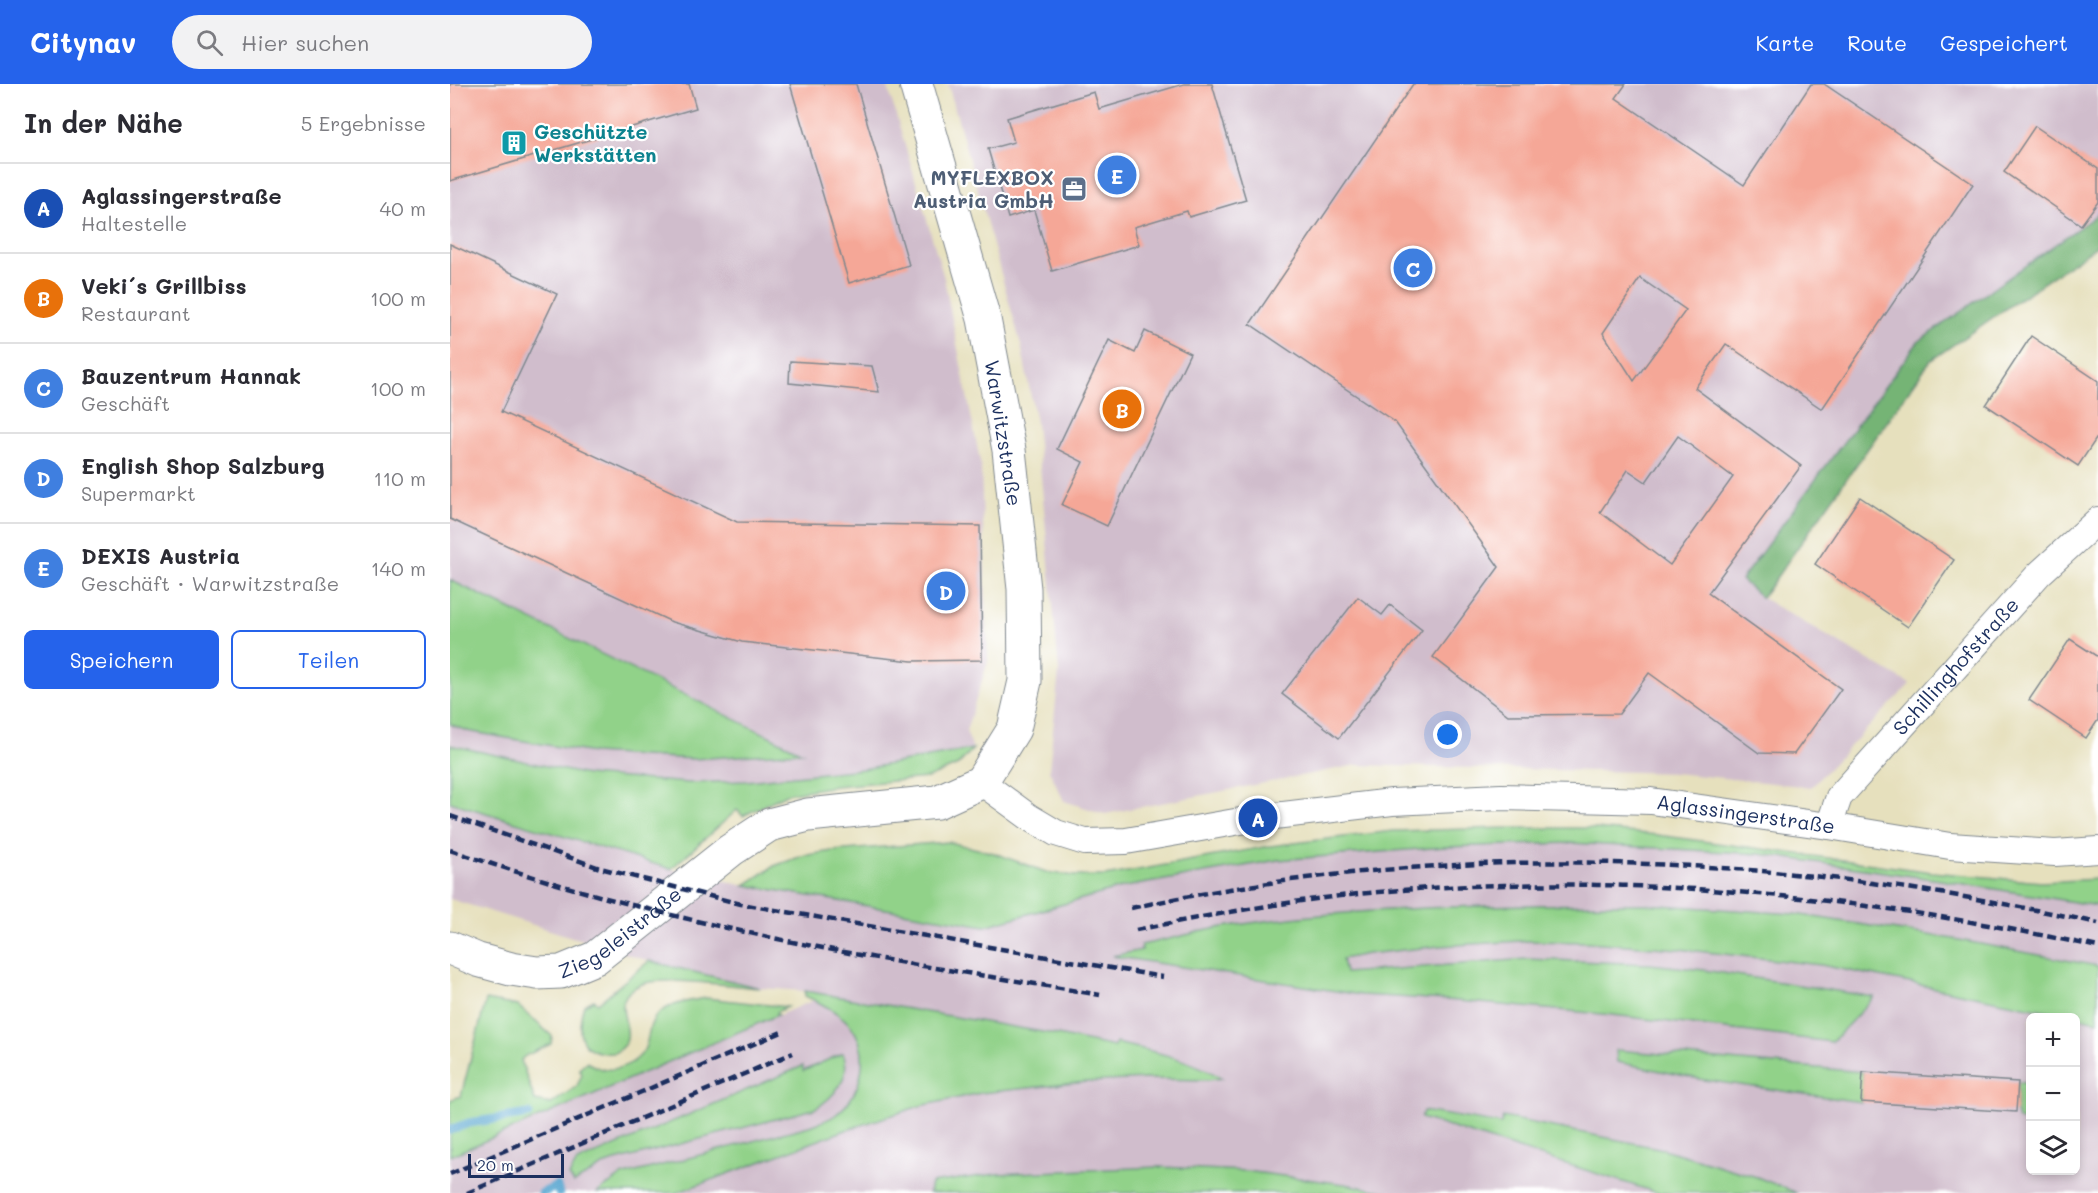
<!DOCTYPE html>
<html lang="de">
<head>
<meta charset="utf-8">
<style>
  :root { --surface:#fff; --page:#f2f2f3; --text:#2b2b33; --muted:#7c7c81; --line:#e1e1e2; --accent:#2563eb }
  body { margin:0; font-family:Mali,sans-serif; background:var(--page); color:var(--text) }
  .controls { position:absolute; right:18px; bottom:18px; display:grid; overflow:hidden; border-radius:9px; box-shadow:0 3px 9px #0003 }
  .controls button { width:54px; height:54px; display:grid; place-items:center; padding:0; border:0; border-bottom:2px solid var(--line); background:var(--surface); color:var(--text); font:30px sans-serif }
  .scale { position:absolute; left:18px; bottom:15px; width:96px; box-sizing:border-box; padding-left:6px; border:3px solid #1b2f5e; border-top:0; font-size:16px; line-height:21px; white-space:nowrap; color:#1b2f5e; -webkit-text-stroke:4px #fff; paint-order:stroke }
  .you { position:absolute; left:998px; top:651px; width:21px; height:21px; margin:-15px; border:4px solid #fff; border-radius:50%; background:#1a73e8; box-shadow:0 0 0 9px #1a73e833 }
  .badge { display:grid; place-items:center; width:39px; height:39px; border-radius:50%; background:var(--accent); color:#fff; font-size:20px; font-weight:700 }
  .pin { position:absolute; translate:-50% -50%; border:3px solid #fff; box-shadow:0 2px 6px #0006 }
  .list { margin:0; padding:0; list-style:none }
  h2 { display:flex; justify-content:space-between; align-items:center; height:78px; margin:0; padding:0 24px; font-size:26px }
  h2 small { font-size:20px; font-weight:400; color:var(--muted) }
  .list li { display:grid; grid-template-columns:39px 1fr auto; gap:18px; align-items:center; box-sizing:border-box; height:90px; padding:0 24px; border-top:2px solid var(--line) }
  .list b { display:block; font-size:22px; white-space:nowrap }
  .list p { margin:0; font-size:20px; white-space:nowrap; color:var(--muted) }
  .list em { font-size:20px; font-style:normal; color:var(--muted) }
  .actions { display:flex; gap:12px; padding:18px 24px }
  .actions a { flex:1; padding:14px 0; border:2px solid var(--accent); border-radius:9px; text-align:center; font-size:21px; color:var(--accent) }
  .actions .main { background:var(--accent); color:#fff }
  .icon { flex:none; width:33px; height:33px; fill:none; stroke:currentColor; stroke-width:2; stroke-linecap:round; stroke-linejoin:round }
  .map { position:relative; flex:none; width:1648px; height:1109px; overflow:hidden }
  header { display:flex; align-items:center; gap:36px; box-sizing:border-box; height:84px; padding:0 30px; background:var(--accent); color:#fff }
  header strong { font-size:28px }
  nav { display:flex; gap:33px; margin-inline-start:auto; font-size:21px }
  .search { width:420px; height:54px; background:var(--page); display:flex; align-items:center; gap:15px; box-sizing:border-box; padding:0 21px; border-radius:33px; color:var(--muted); font-size:22px }
  main { display:flex }
  aside { flex:1; background:var(--surface) }
  .map>svg:first-child { display:block }
  .industrial { fill:#d0bdcc; fill-rule:evenodd }
  .green { fill:#91d289; stroke:#568074; stroke-width:1.5 }
  .forest { fill:#74b475; stroke:#48726a; stroke-width:1.5 }
  .lines { fill:none; stroke-linecap:round; stroke-linejoin:round }
  .stream { stroke:#55a4cf; stroke-width:9 }
  .building { fill:#f5a797; fill-rule:evenodd }
  .minor-casing { stroke:#80888e; stroke-width:28 }
  .tertiary-casing { stroke:#80888e; stroke-width:35 }
  .minor { stroke:#fff; stroke-width:26 }
  .tertiary { stroke:#fff; stroke-width:33 }
  .rail { stroke:#1b2f5e; stroke-width:4.5; stroke-dasharray:9 4.5; stroke-linecap:butt }
  .labels { text-anchor:middle; stroke-width:4.5; stroke-linejoin:round; paint-order:stroke }
  .culture-label { font-size:20px; font-weight:bold; fill:#0d838f; stroke:#fff; text-anchor:start }
  .service-label { font-size:20px; font-weight:bold; fill:#4e5e75; stroke:#fff; text-anchor:end }
  .street-label { font-size:20px; fill:#1b2f5e; stroke:#fff }
</style>
</head>
<body>
<header>
<strong>Citynav</strong>
<div class="search"><svg class="icon" aria-label="search" viewBox="0 0 24 24"><circle cx="10" cy="10" r="6"/><path d="M15 15l6 6"/></svg>Hier suchen</div>
<nav><a>Karte</a><a>Route</a><a>Gespeichert</a></nav>
</header>
<main>
<aside>
<h2>In der Nähe<small>5 Ergebnisse</small></h2>
<ul class="list">
<li><span class="badge" style="background:#1a4fb4">A</span><div><b>Aglassingerstraße</b><p>Haltestelle</p></div><em>40 m</em></li>
<li><span class="badge" style="background:#e8710a">B</span><div><b>Veki´s Grillbiss</b><p>Restaurant</p></div><em>100 m</em></li>
<li><span class="badge" style="background:#3f7fe0">C</span><div><b>Bauzentrum Hannak</b><p>Geschäft</p></div><em>100 m</em></li>
<li><span class="badge" style="background:#3f7fe0">D</span><div><b>English Shop Salzburg</b><p>Supermarkt</p></div><em>110 m</em></li>
<li><span class="badge" style="background:#3f7fe0">E</span><div><b>DEXIS Austria</b><p>Geschäft · Warwitzstraße</p></div><em>140 m</em></li>
</ul>
<div class="actions"><a class="main">Speichern</a><a>Teilen</a></div>
</aside>
<div class="map">
<svg width="1648" height="1109" viewBox="0 0 1648 1109">
  <rect width="100%" height="100%" fill="#fff"/>
  <filter id="ink" filterUnits="userSpaceOnUse"><feTurbulence type="fractalNoise" baseFrequency=".0167" numOctaves="2"/><feDisplacementMap in="SourceGraphic" scale="12" xChannelSelector="R" yChannelSelector="G"/><feConvolveMatrix kernelMatrix="1 2 1 2 8 2 1 2 1" color-interpolation-filters="sRGB"/></filter>
  <filter id="wash" filterUnits="userSpaceOnUse"><feTurbulence type="fractalNoise" baseFrequency=".008" numOctaves="4" result="noise"/><feDisplacementMap in="SourceGraphic" scale="24" xChannelSelector="R" yChannelSelector="G"/><feGaussianBlur stdDeviation="1.35" result="paint"/><feColorMatrix in="noise" values="0 0 0 0 0 0 0 0 0 0 0 0 0 0 0 0 0 1.4 0 .05"/><feComposite in="paint" operator="in"/></filter>
  <g filter="url(#wash)">
    <rect width="100%" height="100%" fill="#e6e0bd"/>
    <g class="industrial">
      <path d="M0,0H437L494,194L531,382L538,577L516,647L523,665L413,685L296,697L239,699L137,691L0,660V640L17,647L143,669L243,675L351,667L0,496Z"/>
      <path d="M498,0H1648V130L1468,258L1291,496L1312,514L1460,600L1361,703L1224,689L907,681L655,730L614,717L599,686L609,587L586,339L571,261Z"/>
      <path d="M0,718L221,785L295,801L535,842L675,803L828,776L995,763L1121,759L1310,770L1490,796L1648,822V1109H0V1072L364,916L355,912V907L310,904L199,877L0,815ZM1580,934H1626V1086H1580Z"/>
    </g>
    <g class="green">
      <path d="M0,496L352,668L243,675L143,669L17,647L0,640Z"/>
      <path d="M0,661L137,691L239,699L296,697L413,685L523,665L508,681L478,694L386,702L336,710L293,732L287,726L221,785L0,718Z"/>
      <path d="M1057,744H1136L1207,751L1482,788L1591,798L1648,795V822L1490,796L1310,770L1121,759L995,763L828,776L675,803L535,842L295,801L324,782L352,772L382,767L499,758L544,769L596,788L625,792H655L820,762L943,747Z"/>
      <path d="M1194,820L1345,830L1504,855L1648,882V937L1371,881L1229,865L1138,858L1071,857L990,862L917,870L892,875L895,889L1077,875L1200,880L1254,886L1424,913L1382,958L1163,931L997,916L911,911L662,872L692,866L691,861C717,856 742,849 767,844C908,821 1052,821 1194,820Z"/>
      <path d="M199,877L310,904C285,902 211,892 192,900C151,917 192,945 171,964C167,969 161,970 155,969C126,966 127,944 134,921L144,916L148,919Z"/>
      <path d="M355,907L598,949L664,963L666,959C703,967 739,975 772,994L758,996L697,995L636,998L531,1009L470,1022L396,1046L226,1109H147L171,1092L363,1041C370,1038 378,1036 384,1032C412,1012 422,970 401,942C389,928 371,919 355,912Z"/>
      <path d="M256,914L337,923L326,928L328,931L0,1072V1016L11,1012L36,916L68,922L102,952L101,960L75,972L71,976L85,1017L101,1020L127,1002L132,990L129,984L136,978C141,980 148,985 153,985C168,987 187,979 194,966C200,955 197,941 207,931C219,919 240,917 256,914Z"/>
      <path d="M1166,966L1413,988L1411,1018L1254,996L1167,978Z"/>
      <path d="M393,969C403,992 383,1015 364,1025L158,1079L124,1099L119,1092L127,1078L353,982V987Z"/>
      <path d="M1568,998L1580,1000V1036H1568L1566,1028Z"/>
      <path d="M973,1027L1051,1040L1053,1033L1213,1065L1307,1093L1347,1109H1208L971,1034Z"/>
      <path d="M708,1083L796,1087L895,1100L941,1109H690L684,1107L683,1109H479L481,1099L546,1090Z"/>
    </g>
    <path class="forest" d="M1648,130V161L1480,277L1312,514L1291,496L1468,258Z"/>
    <g class="lines">
      <g class="stream">
        <path d="M0,1046L19,1039L79,1030"/>
        <path d="M92,1109L107,1102L109,1109"/>
      </g>
    </g>
    <g id="blocks">
      <g class="building">
        <path d="M0,0H239L246,24L0,97Z"/>
        <path d="M340,0H406L459,181L399,199Z"/>
        <path d="M734,0H762L796,116L739,133L737,127L684,143L689,161L602,187L584,126L558,134L538,65L564,58L557,34L644,8L649,25Z"/>
        <path d="M963,0H1176L1166,14L1294,101L1361,0H1374L1523,100L1372,325L1276,260L1245,304L1351,382L1258,509L1391,605L1344,670L1309,669L1199,589L1169,630L1058,631L983,573L1049,483L945,338L800,240ZM1190,194L1236,226L1184,297L1153,249ZM1228,352L1283,393L1220,481L1150,428L1178,386L1196,398Z"/>
        <path d="M1585,42L1648,85V118L1631,141L1554,88Z"/>
        <path d="M0,160L107,210L51,328L287,438L530,442L532,576L462,577L292,558L222,538L0,435Z"/>
        <path d="M695,247L740,269L657,442L612,421L633,378L607,365L659,256L685,269Z"/>
        <path d="M1581,252L1648,297V352L1628,382L1536,321Z"/>
        <path d="M340,277L422,282L429,308L339,299Z"/>
        <path d="M1410,413L1504,476L1458,543L1365,480Z"/>
        <path d="M908,513L932,531L940,521L972,546L889,654L832,610Z"/>
        <path d="M1620,555L1648,573V636L1636,654L1579,616Z"/>
        <path d="M1413,988L1568,998L1566,1028L1411,1018Z"/>
      </g>
    </g>
  </g>
  <g filter="url(#ink)">
    <use href="#blocks" fill-opacity="0" stroke="#80888e" stroke-width="1.5"/>
    <g class="lines">
      <g class="minor-casing">
        <g id="minor">
          <path id="s1" d="M531,698L579,733L606,749L635,758L676,757L808,734L942,718L1051,713L1201,717L1379,742L1500,762L1605,769L1648,766"/>
          <path id="s2" d="M1379,742L1389,713L1589,490L1648,436"/>
        </g>
      </g>
      <g class="tertiary-casing">
        <g id="tertiary">
          <path id="s3" d="M0,864L28,876L61,885L87,889L111,888L145,874L281,766L319,741L358,731L487,718L531,698L564,645L575,597L574,505L559,366L534,235L466,0"/>
        </g>
      </g>
      <use href="#minor" class="minor"/>
      <use href="#tertiary" class="tertiary"/>
      <g class="rail">
        <path d="M0,732L150,784L291,820L713,893"/>
        <path d="M0,766C120,807 243,839 368,863C462,882 556,894 650,911"/>
        <path d="M681,824C1000,754 1331,769 1648,839"/>
        <path d="M686,846C783,826 881,810 980,804C1204,791 1430,815 1648,863"/>
        <path d="M0,1090L334,947"/>
        <path d="M17,1109L343,969"/>
      </g>
    </g>
  </g>
  <defs>
    <g id="building-square" transform="scale(1.35)"><rect x="-9" y="-9" width="18" height="18" rx="4" fill="#0f9aa8" stroke="#fff"/><path d="M-4-6H4V6H1V3H-1V6H-4ZM-2.5-4.3h1.7v1.8h-1.7ZM.8-4.3h1.7v1.8H.8ZM-2.5-1h1.7V.8h-1.7ZM.8-1h1.7V.8H.8Z" fill="#fff"/></g>
    <g id="office-square" transform="scale(1.35)"><rect x="-9" y="-9" width="18" height="18" rx="4" fill="#5c6f8a" stroke="#fff"/><path d="M-6-3h4V-5.5h4V-3h4V5H-6ZM-1-4.5V-3h2v-1.5ZM-6 0V1H6V0Z" fill="#fff"/></g>
  </defs>
  <g fill-rule="evenodd">
    <use href="#building-square" x="64" y="59"/>
    <use href="#office-square" x="624" y="105"/>
  </g>
  <g class="labels">
    <g class="culture-label">
      <text x="84" y="55">Geschützte<tspan x="84" dy="23">Werkstätten</tspan></text>
    </g>
    <g class="service-label">
      <text x="604" y="101">MYFLEXBOX<tspan x="604" dy="23">Austria GmbH</tspan></text>
    </g>
    <g class="street-label">
      <text transform="translate(553 349) rotate(81)" y="7">Warwitzstraße</text>
      <text dy="7" stroke="none"><textPath href="#s2" startOffset="206">Schillinghofstraße</textPath></text>
      <text dy="7" stroke="none"><textPath href="#s1" startOffset="786">Aglassingerstraße</textPath></text>
      <text dy="7" stroke="none"><textPath href="#s3" startOffset="186">Ziegeleistraße</textPath></text>
    </g>
  </g>
</svg>
<div class="controls">
<button>+</button>
<button>−</button>
<button><svg class="icon" aria-label="layers" viewBox="0 0 24 24"><path d="M12 4l9 5-9 5-9-5zM3 14l9 5 9-5"/></svg></button>
</div>
<div class="scale">20 m</div>
<div class="you"></div>
<div class="pin badge" style="left:808px;top:734px;background:#1a4fb4">A</div>
<div class="pin badge" style="left:672px;top:325px;background:#e8710a">B</div>
<div class="pin badge" style="left:963px;top:184px;background:#3f7fe0">C</div>
<div class="pin badge" style="left:496px;top:507px;background:#3f7fe0">D</div>
<div class="pin badge" style="left:667px;top:91px;background:#3f7fe0">E</div>
</div>
</main>
</body>
</html>
